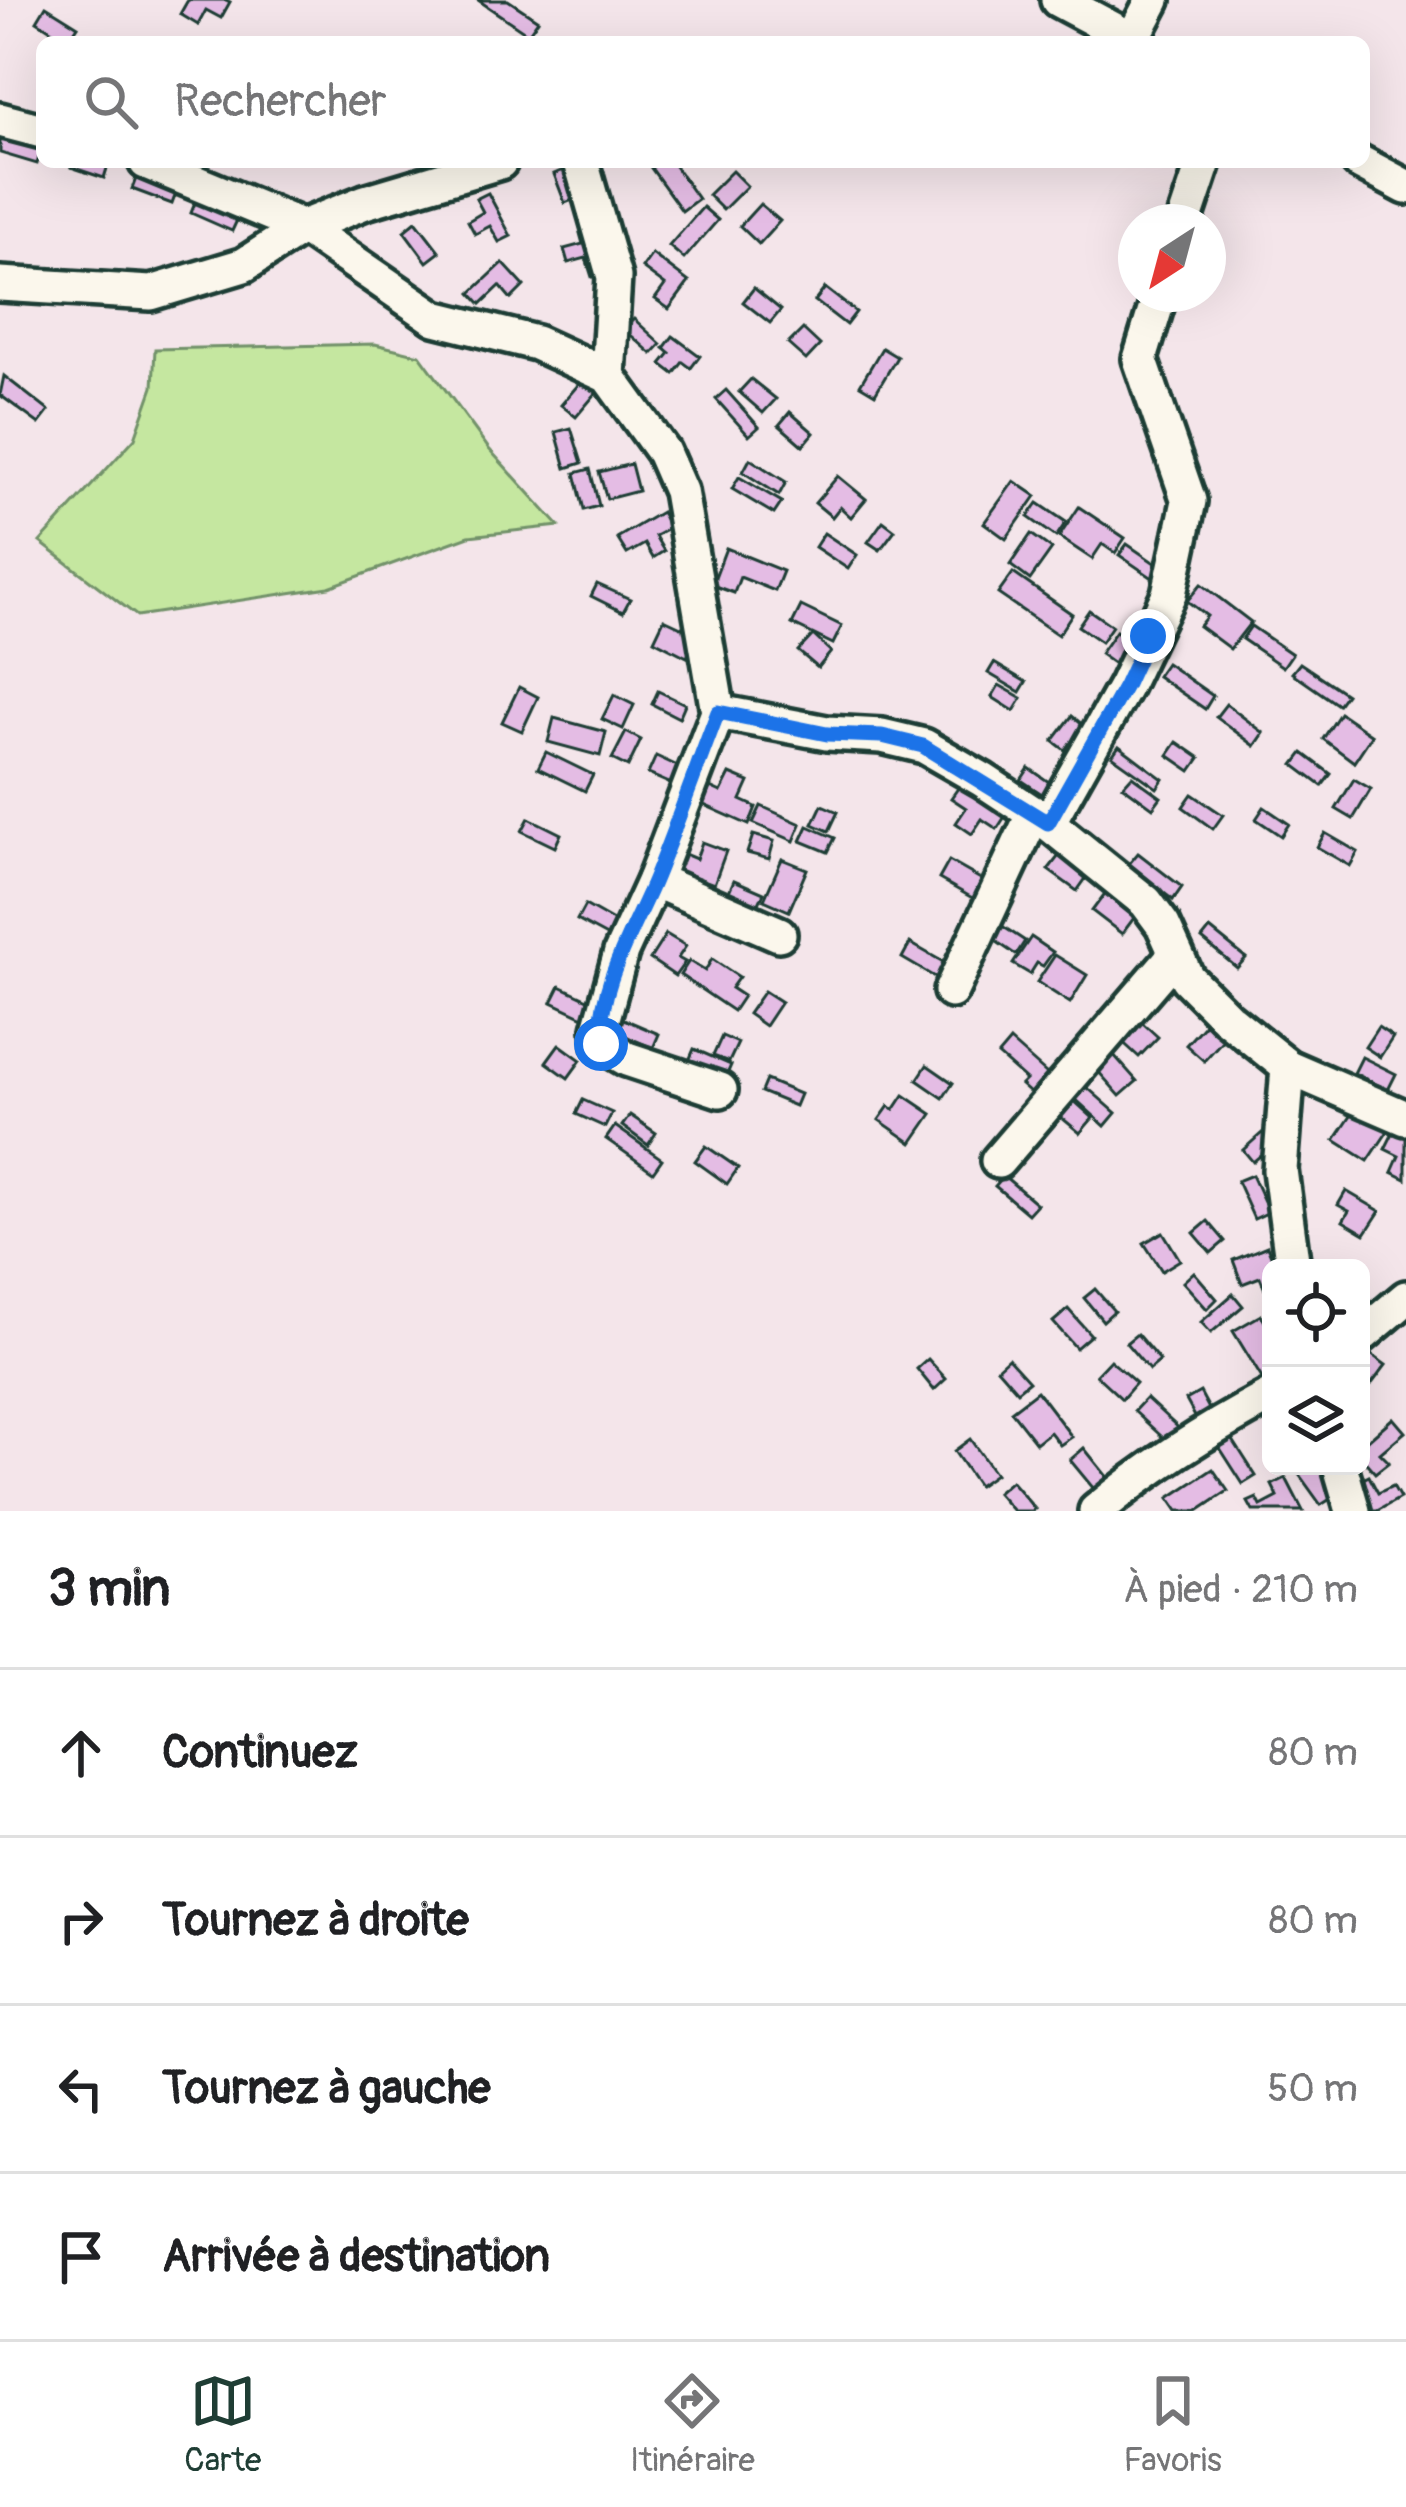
<!DOCTYPE html>
<html lang="fr">
<head>
<meta charset="utf-8">
<style>
  :root { --surface:#fff; --page:#f2f2f2; --text:#202124; --muted:#757577; --line:#e0e0e0; --accent:#1f3d34 }
  body { margin:0; font-family:Pangolin,sans-serif; background:var(--page); color:var(--text) }
  .controls { position:absolute; right:36px; bottom:36px; display:grid; overflow:hidden; border-radius:18px; box-shadow:0 12px 48px #0002 }
  .controls button { width:108px; height:108px; display:grid; place-items:center; padding:0; border:0; border-bottom:3px solid var(--line); background:var(--surface); color:var(--text); font:60px sans-serif }
  .compass { position:absolute; left:1118px; top:204px; width:108px; height:108px; border-radius:50%; background:var(--surface); box-shadow:0 12px 48px #0002; rotate:216deg }
  .stop { position:absolute; width:36px; height:36px; margin:-27px; border:9px solid #1a73e8; border-radius:50%; background:#fff }
  .stop.end { background:#1a73e8; border-color:#fff; box-shadow:0 3px 12px #0008 }
  .list { margin:0; padding:0; list-style:none }
  h2 { display:flex; justify-content:space-between; align-items:center; height:156px; margin:0; padding:0 48px; font-size:51px }
  h2 small { font-size:39px; font-weight:400; color:var(--muted) }
  .list li { display:grid; grid-template-columns:78px 1fr auto; gap:36px; align-items:center; box-sizing:border-box; height:168px; padding:0 48px; border-top:3px solid var(--line) }
  .list b { display:block; font-size:45px; white-space:nowrap }
  .list em { font-size:39px; font-style:normal; color:var(--muted) }
  .icon { flex:none; width:66px; height:66px; fill:none; stroke:currentColor; stroke-width:2; stroke-linecap:round; stroke-linejoin:round }
  .map { position:relative; flex:none; width:1406px; height:1511px; overflow:hidden }
  .search { position:absolute; background:var(--surface); box-shadow:0 12px 48px #0002; left:36px; right:36px; top:36px; height:132px; display:flex; align-items:center; gap:30px; box-sizing:border-box; padding:0 42px; border-radius:18px; color:var(--muted); font-size:45px }
  .sheet { height:828px; background:var(--surface) }
  nav { display:flex; justify-content:space-around; align-items:center; box-sizing:border-box; height:168px; border-top:3px solid var(--line); background:var(--surface); font-size:33px; color:var(--muted) }
  nav a { display:grid; justify-items:center; gap:6px }
  nav .on { color:var(--accent) }
  .map>svg:first-child { display:block }
  .green { fill:#c5e7a0; stroke:#72926a; stroke-width:3 }
  .building { fill:#e4bce4; stroke:#1f3d34; stroke-width:3 }
  .lines { fill:none; stroke-linecap:round; stroke-linejoin:round }
  .street-casing { stroke:#1f3d34; stroke-width:42 }
  .street { stroke:#fbf7ec; stroke-width:33 }
  .route { stroke:#1a73e8; stroke-width:15 }
</style>
</head>
<body>
<div class="map">
<svg width="1406" height="1511" viewBox="0 0 1406 1511">
  <rect width="100%" height="100%" fill="#f4e5ea"/>
  <filter id="ink" filterUnits="userSpaceOnUse"><feTurbulence type="fractalNoise" baseFrequency=".00833" numOctaves="2"/><feDisplacementMap in="SourceGraphic" scale="24" xChannelSelector="R" yChannelSelector="G"/><feConvolveMatrix kernelMatrix="1 2 1 2 8 2 1 2 1" color-interpolation-filters="sRGB"/></filter>
  <g filter="url(#ink)">
    <path class="green" d="M375,344L420,355L489,449L559,526L469,536L329,587L137,616L40,542L135,438L153,387L155,349Z"/>
    <g class="building">
      <path d="M188,0H226L230,2L221,18L206,10L198,25L180,14Z"/>
      <path d="M478,0H508L538,20L528,34Z"/>
      <path d="M46,6L78,26L68,41L37,21Z"/>
      <path d="M0,135L42,147L37,164L0,153Z"/>
      <path d="M73,162H109L104,178L71,167Z"/>
      <path d="M659,162H672L698,199L682,211L651,168Z"/>
      <path d="M566,169L578,198L565,203L554,174Z"/>
      <path d="M732,171L747,186L723,210L708,195Z"/>
      <path d="M138,173L178,188L172,204L132,189Z"/>
      <path d="M488,193L511,236L499,242L490,226L475,234L468,221L483,212L476,199Z"/>
      <path d="M197,198L239,216L232,231L191,213Z"/>
      <path d="M760,204L780,221L759,244L740,226Z"/>
      <path d="M703,207L718,220L684,259L669,246Z"/>
      <path d="M416,221L440,252L427,262L404,231Z"/>
      <path d="M592,230L606,274L592,277L586,258L568,263L564,249L583,244L580,233Z"/>
      <path d="M652,254L689,282L669,309L655,299L665,285L642,268Z"/>
      <path d="M503,263L524,286L511,299L500,286L481,304L471,293Z"/>
      <path d="M754,288L781,310L770,323L743,302Z"/>
      <path d="M825,288L856,312L846,325L815,301Z"/>
      <path d="M634,319L661,344L652,354L624,329Z"/>
      <path d="M803,329L820,345L806,360L788,344Z"/>
      <path d="M673,336L700,356L691,368L683,362L674,374L661,364L670,353L664,348Z"/>
      <path d="M882,348L897,357L875,394L860,385Z"/>
      <path d="M4,376L49,411L39,424L0,395Z"/>
      <path d="M583,379L598,391L576,417L561,405Z"/>
      <path d="M751,379L776,399L763,413L739,392Z"/>
      <path d="M726,390L759,427L749,436L716,399Z"/>
      <path d="M790,412L814,433L803,446L779,425Z"/>
      <path d="M571,428L582,463L566,468L556,432Z"/>
      <path d="M750,459L786,482L779,495L743,472Z"/>
      <path d="M631,464L638,491L607,499L599,472Z"/>
      <path d="M590,469L599,506L584,510L575,473Z"/>
      <path d="M838,476L866,499L851,517L840,507L832,517L815,503Z"/>
      <path d="M739,477L782,502L774,514L732,489Z"/>
      <path d="M1014,481L1036,496L1006,539L984,523Z"/>
      <path d="M1038,503L1066,522L1056,537L1028,517Z"/>
      <path d="M1079,507L1125,538L1115,553L1102,544L1092,559L1059,537Z"/>
      <path d="M661,512L670,528L655,536L664,551L653,558L645,544L627,554L617,538Z"/>
      <path d="M883,521L895,530L880,550L868,542Z"/>
      <path d="M824,533L857,555L848,569L815,547Z"/>
      <path d="M1031,534L1052,549L1030,580L1010,565Z"/>
      <path d="M1127,544L1165,570L1157,581L1119,555Z"/>
      <path d="M726,548L783,571L775,591L740,577L734,593L712,585Z"/>
      <path d="M1013,573L1072,614L1058,635L998,594Z"/>
      <path d="M597,584L630,599L623,612L591,596Z"/>
      <path d="M1201,584L1251,622L1230,649L1199,626L1207,616L1187,601Z"/>
      <path d="M801,606L842,626L833,644L792,624Z"/>
      <path d="M1089,610L1112,626L1101,642L1078,626Z"/>
      <path d="M664,619L698,635L687,657L654,640Z"/>
      <path d="M1251,626L1292,654L1283,667L1242,639Z"/>
      <path d="M1116,631L1142,648L1125,672L1100,654Z"/>
      <path d="M813,635L831,652L818,668L798,651Z"/>
      <path d="M994,663L1026,682L1020,692L988,673Z"/>
      <path d="M1166,663L1213,696L1205,709L1157,676Z"/>
      <path d="M1300,663L1346,694L1338,705L1292,673Z"/>
      <path d="M999,685L1022,698L1014,711L992,697Z"/>
      <path d="M519,687L538,697L522,731L502,722Z"/>
      <path d="M658,691L685,704L679,718L652,704Z"/>
      <path d="M614,695L634,705L623,729L602,719Z"/>
      <path d="M1226,704L1264,733L1255,746L1216,717Z"/>
      <path d="M1340,713L1372,735L1354,762L1323,739Z"/>
      <path d="M1072,716L1096,736L1082,754L1069,744L1065,750L1053,741Z"/>
      <path d="M554,718L606,732L600,756L548,742Z"/>
      <path d="M626,732L641,740L628,767L612,759Z"/>
      <path d="M1177,742L1200,758L1191,771L1168,755Z"/>
      <path d="M1119,746L1163,779L1157,788L1112,756Z"/>
      <path d="M546,752L593,775L585,791L538,768Z"/>
      <path d="M1303,753L1331,774L1322,786L1294,765Z"/>
      <path d="M656,756L686,770L678,787L648,774Z"/>
      <path d="M1029,768L1059,789L1051,800L1021,780Z"/>
      <path d="M730,774L749,782L741,800L756,807L749,825L702,804L710,787L721,792Z"/>
      <path d="M1132,776L1161,797L1153,808L1123,786Z"/>
      <path d="M1354,779L1371,789L1353,819L1336,809Z"/>
      <path d="M961,784L1006,815L997,829L982,819L972,834L956,823L966,808L951,798Z"/>
      <path d="M1192,794L1223,815L1213,829L1183,807Z"/>
      <path d="M822,805L838,812L829,831L813,824Z"/>
      <path d="M761,806L801,824L794,841L753,823Z"/>
      <path d="M1264,807L1289,824L1281,836L1256,819Z"/>
      <path d="M529,818L561,834L555,847L522,831Z"/>
      <path d="M808,826L835,838L828,852L801,841Z"/>
      <path d="M1325,833L1358,852L1350,866L1317,847Z"/>
      <path d="M753,835L774,841L769,859L747,853Z"/>
      <path d="M702,842L726,851L714,884L676,870L682,853L696,859Z"/>
      <path d="M1061,853L1089,874L1077,891L1048,870Z"/>
      <path d="M1138,853L1182,887L1173,900L1128,865Z"/>
      <path d="M782,859L807,869L789,911L764,900Z"/>
      <path d="M949,861L993,886L983,904L939,879Z"/>
      <path d="M734,880L764,893L756,910L727,896Z"/>
      <path d="M1109,888L1140,910L1122,934L1092,911Z"/>
      <path d="M585,905L622,926L614,940L577,920Z"/>
      <path d="M993,920L1025,941L1016,955L984,933Z"/>
      <path d="M1210,929L1246,958L1237,968L1202,939Z"/>
      <path d="M666,934L686,946L678,958L685,962L675,976L650,959Z"/>
      <path d="M1031,937L1053,952L1043,966L1037,963L1030,974L1013,964Z"/>
      <path d="M910,943L952,967L943,982L902,958Z"/>
      <path d="M1055,955L1087,975L1070,1003L1037,982Z"/>
      <path d="M712,959L739,977L731,988L743,996L733,1011L680,975L689,961L705,971Z"/>
      <path d="M560,986L598,1004L590,1020L552,1002Z"/>
      <path d="M764,991L781,1002L765,1026L748,1014Z"/>
      <path d="M1135,1016L1158,1037L1139,1057L1116,1036Z"/>
      <path d="M619,1017L659,1034L653,1048L613,1031Z"/>
      <path d="M1210,1018L1228,1034L1204,1061L1186,1045Z"/>
      <path d="M1378,1027L1393,1037L1380,1057L1365,1047Z"/>
      <path d="M722,1036L738,1043L729,1062L713,1056Z"/>
      <path d="M1010,1041L1055,1081L1038,1100L1021,1085L1026,1080L998,1055Z"/>
      <path d="M559,1044L581,1060L568,1078L546,1062Z"/>
      <path d="M1105,1045L1137,1081L1120,1096L1088,1060Z"/>
      <path d="M694,1049L731,1065L725,1079L688,1063Z"/>
      <path d="M1362,1057L1396,1074L1388,1090L1354,1073Z"/>
      <path d="M927,1065L953,1083L943,1098L917,1080Z"/>
      <path d="M766,1080L800,1094L795,1106L761,1092Z"/>
      <path d="M1081,1082L1116,1113L1105,1126L1070,1094Z"/>
      <path d="M1064,1092L1093,1118L1080,1133L1050,1108Z"/>
      <path d="M904,1095L932,1114L912,1143L879,1120L889,1106L894,1110Z"/>
      <path d="M583,1100L612,1113L605,1127L576,1114Z"/>
      <path d="M1355,1110L1388,1131L1368,1161L1335,1140Z"/>
      <path d="M630,1115L656,1133L648,1145L622,1126Z"/>
      <path d="M615,1126L662,1159L653,1172L606,1139Z"/>
      <path d="M1394,1131L1406,1137V1179L1392,1172L1399,1156L1385,1149Z"/>
      <path d="M1262,1133L1273,1145L1253,1162L1243,1150Z"/>
      <path d="M706,1146L738,1168L727,1184L695,1161Z"/>
      <path d="M1252,1175L1269,1212L1254,1219L1237,1181Z"/>
      <path d="M1004,1176L1037,1204L1028,1214L995,1186Z"/>
      <path d="M1346,1191L1380,1211L1365,1234L1343,1221L1349,1211L1338,1205Z"/>
      <path d="M1208,1221L1225,1241L1211,1253L1194,1233Z"/>
      <path d="M1163,1232L1180,1260L1162,1271L1144,1243Z"/>
      <path d="M1267,1246L1276,1268H1271V1290L1266,1292L1260,1277L1242,1284L1233,1260Z"/>
      <path d="M1194,1272L1217,1299L1207,1309L1183,1282Z"/>
      <path d="M1095,1289L1114,1311L1103,1321L1084,1298Z"/>
      <path d="M1233,1294L1243,1306L1211,1333L1201,1322Z"/>
      <path d="M1068,1309L1091,1335L1076,1348L1053,1322Z"/>
      <path d="M1261,1315L1271,1332V1375L1263,1380L1233,1331Z"/>
      <path d="M1137,1334L1160,1361L1149,1370L1126,1343Z"/>
      <path d="M1364,1349L1386,1365L1361,1398V1352Z"/>
      <path d="M1008,1358L1029,1381L1017,1391L997,1368Z"/>
      <path d="M928,1359L946,1379L934,1390L917,1369Z"/>
      <path d="M1110,1360L1136,1383L1122,1399L1096,1375Z"/>
      <path d="M1037,1391L1072,1437L1060,1445L1050,1432L1036,1443L1011,1411Z"/>
      <path d="M1200,1392L1214,1418L1200,1426L1186,1400Z"/>
      <path d="M1146,1398L1184,1433L1172,1446L1134,1411Z"/>
      <path d="M1393,1418L1405,1432L1380,1453L1389,1462L1375,1473L1361,1457V1446Z"/>
      <path d="M1224,1426L1256,1476L1243,1484L1211,1434Z"/>
      <path d="M970,1439L995,1474L978,1486L954,1451Z"/>
      <path d="M1084,1448L1117,1489L1103,1500L1070,1460Z"/>
      <path d="M1293,1466H1319L1338,1494L1321,1505Z"/>
      <path d="M1213,1469L1228,1491L1198,1511H1178L1169,1498Z"/>
      <path d="M1369,1476L1378,1493L1393,1486L1400,1498L1377,1511H1368L1353,1484Z"/>
      <path d="M1286,1478L1303,1511H1253L1248,1502L1257,1498L1261,1506L1278,1497L1272,1485Z"/>
      <path d="M1011,1481L1035,1509L1032,1511H1013L997,1493Z"/>
    </g>
    <g class="lines">
      <g class="street-casing">
        <g id="street">
          <path d="M1058,0L1137,42"/>
          <path d="M1113,42L1132,40L1153,0"/>
          <path d="M0,120L42,131"/>
          <path d="M146,162L303,227L435,318L536,343L608,376L663,452L680,491L718,712L654,880L621,952L600,1029L601,1044L627,1059L720,1090"/>
          <path d="M581,162L614,277L608,376"/>
          <path d="M1359,162L1406,187"/>
          <path d="M1184,222L1204,162"/>
          <path d="M0,284L151,293L244,265L303,227L365,202L500,162"/>
          <path d="M718,712L827,733L882,736L924,746L983,780L1048,823L1146,902L1163,925L1187,978L1227,1018L1288,1067L1406,1118"/>
          <path d="M1048,823L1125,686L1169,594L1189,501L1140,359L1160,294"/>
          <path d="M654,880L779,934"/>
          <path d="M951,991L1034,813"/>
          <path d="M1288,1067L1280,1170L1293,1268"/>
          <path d="M998,1161L1174,956"/>
          <path d="M1361,1336L1406,1298"/>
          <path d="M1340,1466L1353,1511"/>
          <path d="M1096,1511C1150,1466 1209,1429 1271,1396"/>
        </g>
      </g>
      <use href="#street" class="street"/>
    </g>
  </g>
  <g class="lines" filter="url(#ink)">
    <path class="route" d="M601,1044C597,987 634,929 655,878C677,823 697,767 718,712L827,734L882,736L923,746L1048,823L1125,686L1148,636"/>
  </g>
</svg>
<div class="controls">
<button><svg class="icon" aria-label="locate" viewBox="0 0 24 24"><circle cx="12" cy="12" r="6"/><path d="M12 2v4M12 18v4M2 12h4M18 12h4"/></svg></button>
<button><svg class="icon" aria-label="layers" viewBox="0 0 24 24"><path d="M12 4l9 5-9 5-9-5zM3 14l9 5 9-5"/></svg></button>
</div>
<svg class="compass" viewBox="-18 -18 36 36"><path d="M0-13l5 13h-10z" fill="#e53935"/><path d="M0 13l5-13h-10z" fill="#757577"/></svg>
<div class="stop" style="left:601px;top:1044px"></div>
<div class="stop end" style="left:1148px;top:636px"></div>
<div class="search"><svg class="icon" aria-label="search" viewBox="0 0 24 24"><circle cx="10" cy="10" r="6"/><path d="M15 15l6 6"/></svg>Rechercher</div>
</div>
<section class="sheet">
<h2>3 min<small>À pied · 210 m</small></h2>
<ul class="list">
<li><svg class="icon" aria-label="ahead" viewBox="0 0 24 24"><path d="M12 20V5M6 11l6-6 6 6"/></svg><div><b>Continuez</b></div><em>80 m</em></li>
<li><svg class="icon" aria-label="right" viewBox="0 0 24 24"><path d="M7 20v-9h11M14 6l5 5-5 5"/></svg><div><b>Tournez à droite</b></div><em>80 m</em></li>
<li><svg class="icon" aria-label="left" viewBox="0 0 24 24"><path d="M17 20v-9H6M10 6l-5 5 5 5"/></svg><div><b>Tournez à gauche</b></div><em>50 m</em></li>
<li><svg class="icon" aria-label="arrive" viewBox="0 0 24 24"><path d="M6 21V4h12l-3 4 3 4H6"/></svg><div><b>Arrivée à destination</b></div></li>
</ul>
</section>
<nav>
<a class="on"><svg class="icon" aria-label="map" viewBox="0 0 24 24"><path d="M3 6l6-2 6 2 6-2v14l-6 2-6-2-6 2zM9 4v14M15 6v14"/></svg>Carte</a>
<a><svg class="icon" aria-label="directions" viewBox="0 0 24 24"><path d="M12 3l9 9-9 9-9-9zM9 14v-3h6M13 9l2 2-2 2"/></svg>Itinéraire</a>
<a><svg class="icon" aria-label="saved" viewBox="0 0 24 24"><path d="M7 4h10v16l-5-4-5 4z"/></svg>Favoris</a>
</nav>
</body>
</html>
